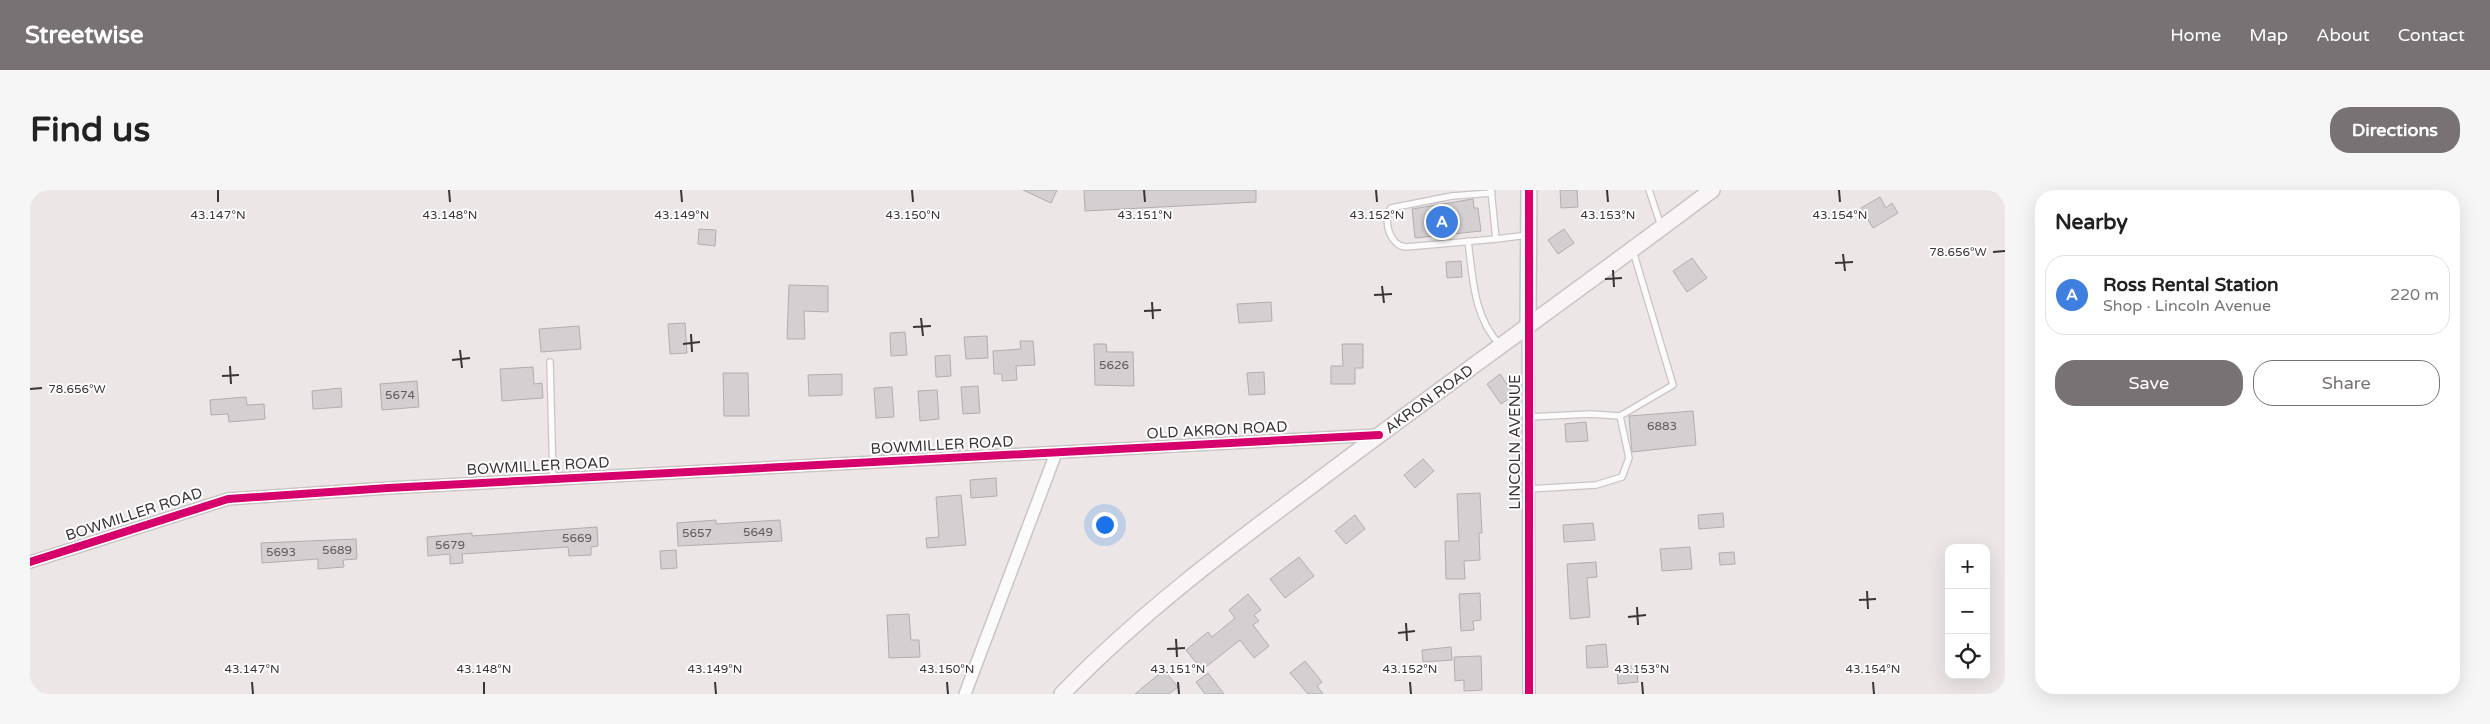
<!DOCTYPE html>
<html lang="en">
<head>
<meta charset="utf-8">
<style>
  :root { --surface:#fff; --page:#f6f6f6; --text:#222; --muted:#767676; --line:#e0e0e0; --accent:#787274 }
  body { margin:0; font-family:"Varela Round",sans-serif; background:var(--page); color:var(--text) }
  .controls { position:absolute; right:15px; bottom:15px; display:grid; overflow:hidden; border-radius:10px; box-shadow:0 5px 20px #0002 }
  .controls button { width:45px; height:45px; display:grid; place-items:center; padding:0; border:0; border-bottom:1px solid var(--line); background:var(--surface); color:var(--text); font:25px sans-serif }
  .you { position:absolute; left:1074px; top:334px; width:18px; height:18px; margin:-12px; border:4px solid #fff; border-radius:50%; background:#1a73e8; box-shadow:0 0 0 8px #1a73e833 }
  .badge { display:grid; place-items:center; width:32px; height:32px; border-radius:50%; background:var(--accent); color:#fff; font-size:16px; font-weight:700 }
  .pin { position:absolute; translate:-50% -50%; border:2px solid #fff; box-shadow:0 1px 5px #0006 }
  .list { margin:0; padding:0; list-style:none }
  h2 { display:flex; justify-content:space-between; align-items:center; height:65px; margin:0; padding:0 20px; font-size:21px }
  h2 small { font-size:16px; font-weight:400; color:var(--muted) }
  .list li { display:grid; grid-template-columns:32px 1fr auto; gap:15px; align-items:center; box-sizing:border-box; height:80px; margin:0 10px 10px; padding:0 10px; border:1px solid var(--line); border-radius:20px }
  .list b { display:block; font-size:19px; white-space:nowrap }
  .list p { margin:0; font-size:16px; white-space:nowrap; color:var(--muted) }
  .list em { font-size:16px; font-style:normal; color:var(--muted) }
  .actions { display:flex; gap:10px; padding:15px 20px }
  .actions a { flex:1; padding:11px 0; border:1px solid var(--accent); border-radius:20px; text-align:center; font-size:18px; color:var(--accent) }
  .actions .main { background:var(--accent); color:#fff }
  .icon { flex:none; width:28px; height:28px; fill:none; stroke:currentColor; stroke-width:2; stroke-linecap:round; stroke-linejoin:round }
  .map { position:relative; flex:none; width:1975px; height:504px; overflow:hidden; border-radius:20px }
  header { display:flex; align-items:center; gap:30px; box-sizing:border-box; height:70px; padding:0 25px; background:var(--accent); color:#fff }
  header strong { font-size:24px }
  nav { display:flex; gap:28px; margin-inline-start:auto; font-size:18px }
  .intro { display:flex; align-items:center; justify-content:space-between; box-sizing:border-box; height:120px; padding:0 30px }
  h1 { margin:0; font-size:35px }
  .button { padding:12px 22px; border-radius:20px; background:var(--accent); color:#fff; font-size:18px; font-weight:700 }
  main { display:flex; gap:30px; padding:0 30px }
  aside { flex:1; background:var(--surface); border-radius:20px; box-shadow:0 5px 20px #0002 }
  .map>svg:first-child { display:block }
  .building { fill:#d4cfd0; stroke:#b2adae }
  .lines { fill:none; stroke-linecap:round; stroke-linejoin:round }
  .lane-casing { stroke:#cac4c5; stroke-width:8 }
  .street-casing { stroke:#cac4c5; stroke-width:14 }
  .secondary-casing { stroke:#cac4c5; stroke-width:18 }
  .lane { stroke:#fcfbfb; stroke-width:5.5 }
  .street { stroke:#fcfbfb; stroke-width:11 }
  .secondary { stroke:#f9f4f5; stroke-width:15 }
  .cycleway-casing { stroke:#fff; stroke-width:11 }
  .cycleway { stroke:#d6006c; stroke-width:8 }
  .ticks { fill:none; stroke:#3a3436; stroke-width:2 }
  .labels { text-anchor:middle; stroke-width:4; stroke-linejoin:round; paint-order:stroke }
  .number-label { font-size:12px; fill:#605b5c }
  .street-label { font-size:15px; fill:#3a3436; stroke:#fff }
  .ticks-label { font-size:12px; text-anchor:middle; fill:#3a3436; stroke:#fff; stroke-width:4; stroke-linejoin:round; paint-order:stroke }
</style>
</head>
<body>
<header>
<strong>Streetwise</strong>
<nav><a>Home</a><a>Map</a><a>About</a><a>Contact</a></nav>
</header>
<div class="intro"><h1>Find us</h1><a class="button">Directions</a></div>
<main>
<div class="map">
<svg width="1975" height="504" viewBox="0 0 1975 504">
  <rect width="100%" height="100%" fill="#ece6e7"/>
  <g class="building">
    <path d="M993,0H1027L1021,13Z"/>
    <path d="M1054,0H1226V12L1055,21Z"/>
    <path d="M1530,0H1547L1548,17L1531,18Z"/>
    <path d="M1850,7L1856,18L1862,13L1868,23L1843,38L1831,18Z"/>
    <path d="M1443,9L1444,18H1448L1451,41L1385,48L1382,19Z"/>
    <path d="M669,39L686,40L685,56L668,54Z"/>
    <path d="M1534,39L1544,53L1528,64L1518,50Z"/>
    <path d="M1662,68L1677,88L1657,102L1643,81Z"/>
    <path d="M1431,71L1432,87L1417,88L1416,72Z"/>
    <path d="M759,95L798,96V122L774,121L775,149H757Z"/>
    <path d="M1241,112L1242,131L1209,133L1207,114Z"/>
    <path d="M655,133L657,163L640,164L638,134Z"/>
    <path d="M549,136L551,159L511,162L509,139Z"/>
    <path d="M875,142L877,165L861,166L860,143Z"/>
    <path d="M957,146L958,168L936,169L934,147Z"/>
    <path d="M990,151H1003L1005,175L986,176L987,190L972,191V184H964L963,161L991,159Z"/>
    <path d="M1064,154H1076L1077,162H1103L1104,196L1065,195Z"/>
    <path d="M1312,154H1333V178H1325V194H1301V176H1313Z"/>
    <path d="M920,165L921,186L906,187L905,166Z"/>
    <path d="M503,177L504,194L512,193L513,208L472,211L470,179Z"/>
    <path d="M1234,182L1235,204L1219,205L1217,183Z"/>
    <path d="M693,183H718L719,226H694Z"/>
    <path d="M812,184V205L779,206L778,185Z"/>
    <path d="M1470,184L1484,205L1471,214L1457,194Z"/>
    <path d="M387,191L389,217L352,220L350,194Z"/>
    <path d="M948,196L950,223L933,224L931,197Z"/>
    <path d="M862,197L864,227L846,228L844,198Z"/>
    <path d="M311,198L312,217L283,219L282,201Z"/>
    <path d="M907,200L909,229L890,231L888,201Z"/>
    <path d="M216,207L217,215L234,214L235,229L199,232L198,224L181,225L180,210Z"/>
    <path d="M1663,221L1666,255L1602,262L1599,226Z"/>
    <path d="M1556,232L1558,251L1536,252L1535,234Z"/>
    <path d="M1393,269L1404,281L1385,298L1374,285Z"/>
    <path d="M966,288L967,306L941,308L940,290Z"/>
    <path d="M1450,303L1452,343H1449L1450,370L1434,371L1435,389H1416L1415,351H1429L1427,304Z"/>
    <path d="M931,305L936,355L897,358L896,348L909,347L906,307Z"/>
    <path d="M1693,323L1694,337L1669,339L1668,325Z"/>
    <path d="M1325,325L1335,339L1316,354L1305,341Z"/>
    <path d="M686,330V334L750,330L752,351L648,356L647,333Z"/>
    <path d="M1563,333L1565,350L1534,352L1533,335Z"/>
    <path d="M567,337L568,356L561,357V365L539,366L538,357L464,362L432,364L433,373L420,374V364L398,366L397,347L442,343V346Z"/>
    <path d="M326,349L327,369L313,370L314,377L288,379V369L232,373L231,353Z"/>
    <path d="M1660,357L1662,379L1632,381L1630,359Z"/>
    <path d="M646,360L647,378L631,379L630,361Z"/>
    <path d="M1704,362L1705,374L1690,375L1689,363Z"/>
    <path d="M1269,367L1284,386L1255,408L1240,389Z"/>
    <path d="M1566,372L1567,387L1557,388L1560,427L1540,429L1537,374Z"/>
    <path d="M1450,403L1451,430L1443,431L1444,440L1431,441L1429,404Z"/>
    <path d="M1218,404L1231,420L1224,425L1229,431L1223,435L1239,456L1224,468L1210,450L1172,480L1156,460L1178,442L1182,447L1205,428L1199,420Z"/>
    <path d="M879,424L881,450H889L890,467L859,468L857,425Z"/>
    <path d="M1576,454L1578,477L1557,478L1556,456Z"/>
    <path d="M1421,457L1422,470L1393,472L1392,460Z"/>
    <path d="M1451,466L1452,500L1434,501V490L1425,491L1424,467Z"/>
    <path d="M1275,471L1292,492L1287,496L1293,504H1278L1260,483Z"/>
    <path d="M1606,476L1608,492L1588,494L1587,477Z"/>
    <path d="M1134,480L1148,497L1139,504H1105Z"/>
    <path d="M1178,483L1194,504H1175L1166,492Z"/>
  </g>
  <g class="lines">
    <g class="lane-casing">
      <g id="lane">
        <path d="M1461,0L1466,49L1376,57C1360,56 1352,30 1361,18L1422,6L1462,3"/>
        <path d="M1619,0L1631,36"/>
        <path d="M1466,49L1498,45"/>
        <path d="M1438,51C1443,88 1443,126 1470,155"/>
        <path d="M520,172L523,289"/>
        <path d="M1498,227L1561,224L1590,226"/>
        <path d="M1498,299L1566,295L1592,287L1599,268L1590,226L1643,195L1603,61"/>
      </g>
    </g>
    <g class="street-casing">
      <g id="street">
        <path d="M1498,136L1499,504"/>
        <path d="M0,372L198,309L358,298L1349,245"/>
        <path d="M935,504L1026,263"/>
      </g>
    </g>
    <g class="secondary-casing">
      <g id="secondary">
        <path d="M1498,136L1499,0"/>
        <path d="M1032,504C1110,423 1199,357 1289,290C1419,192 1552,98 1682,0"/>
      </g>
    </g>
    <use href="#lane" class="lane"/>
    <use href="#street" class="street"/>
    <use href="#secondary" class="secondary"/>
    <g class="cycleway-casing">
      <g id="cycleway">
        <path d="M0,372L198,309L358,298L1349,245"/>
        <path d="M1499,504V0"/>
      </g>
    </g>
    <use href="#cycleway" class="cycleway"/>
  </g>
  <path class="ticks" d="M188,0V12M419,0L420,12M651,0L652,12M882,0L883,12M1114,0L1115,12M1346,0L1347,12M1577,0L1578,12M1809,0L1810,12M1963,62L1975,61M1813,64L1815,81M1805,73L1823,72M1583,80L1584,97M1575,89L1592,88M1352,96L1354,113M1344,105L1362,104M1122,112L1123,129M1114,121L1131,120M891,128L893,146M883,137L901,136M661,144L662,162M653,154L670,152M430,160L432,178M422,170L440,168M200,176L201,194M192,186L209,185M0,199L12,198M1837,401L1838,419M1829,410L1846,409M1607,417L1608,435M1598,427L1616,425M1376,433L1377,451M1368,443L1385,441M1146,449L1147,467M1137,459L1155,458M222,492L223,504M454,492V504M685,492L686,504M917,492L918,504M1148,492L1149,504M1380,492L1381,504M1612,492L1613,504M1843,492L1844,504"/>
  <g class="labels">
    <g class="number-label">
      <text x="1084" y="179">5626</text>
      <text x="370" y="209">5674</text>
      <text x="1632" y="240">6883</text>
      <text x="728" y="346">5649</text>
      <text x="667" y="347">5657</text>
      <text x="547" y="352">5669</text>
      <text x="420" y="359">5679</text>
      <text x="307" y="364">5689</text>
      <text x="251" y="366">5693</text>
    </g>
    <g class="street-label">
      <text transform="translate(1399 209) rotate(-36)" y="5">AKRON ROAD</text>
      <text transform="translate(1187 240) rotate(-3)" y="5">OLD AKRON ROAD</text>
      <text transform="translate(1485 252) rotate(-90)" y="5">LINCOLN AVENUE</text>
      <text transform="translate(912 255) rotate(-3)" y="5">BOWMILLER ROAD</text>
      <text transform="translate(508 276) rotate(-3)" y="5">BOWMILLER ROAD</text>
      <text transform="translate(104 324) rotate(-18)" y="5">BOWMILLER ROAD</text>
    </g>
  </g>
  <g class="ticks-label">
    <text x="188" y="29">43.147°N</text>
    <text x="420" y="29">43.148°N</text>
    <text x="652" y="29">43.149°N</text>
    <text x="883" y="29">43.150°N</text>
    <text x="1115" y="29">43.151°N</text>
    <text x="1347" y="29">43.152°N</text>
    <text x="1578" y="29">43.153°N</text>
    <text x="1810" y="29">43.154°N</text>
    <text x="1928" y="66">78.656°W</text>
    <text x="47" y="203">78.656°W</text>
    <text x="222" y="483">43.147°N</text>
    <text x="454" y="483">43.148°N</text>
    <text x="685" y="483">43.149°N</text>
    <text x="917" y="483">43.150°N</text>
    <text x="1148" y="483">43.151°N</text>
    <text x="1380" y="483">43.152°N</text>
    <text x="1612" y="483">43.153°N</text>
    <text x="1843" y="483">43.154°N</text>
  </g>
</svg>
<div class="controls">
<button>+</button>
<button>−</button>
<button><svg class="icon" aria-label="locate" viewBox="0 0 24 24"><circle cx="12" cy="12" r="6"/><path d="M12 2v4M12 18v4M2 12h4M18 12h4"/></svg></button>
</div>
<div class="you"></div>
<div class="pin badge" style="left:1412px;top:32px;background:#3f7fe0">A</div>
</div>
<aside>
<h2>Nearby<small></small></h2>
<ul class="list">
<li><span class="badge" style="background:#3f7fe0">A</span><div><b>Ross Rental Station</b><p>Shop · Lincoln Avenue</p></div><em>220 m</em></li>
</ul>
<div class="actions"><a class="main">Save</a><a>Share</a></div>
</aside>
</main>
</body>
</html>
